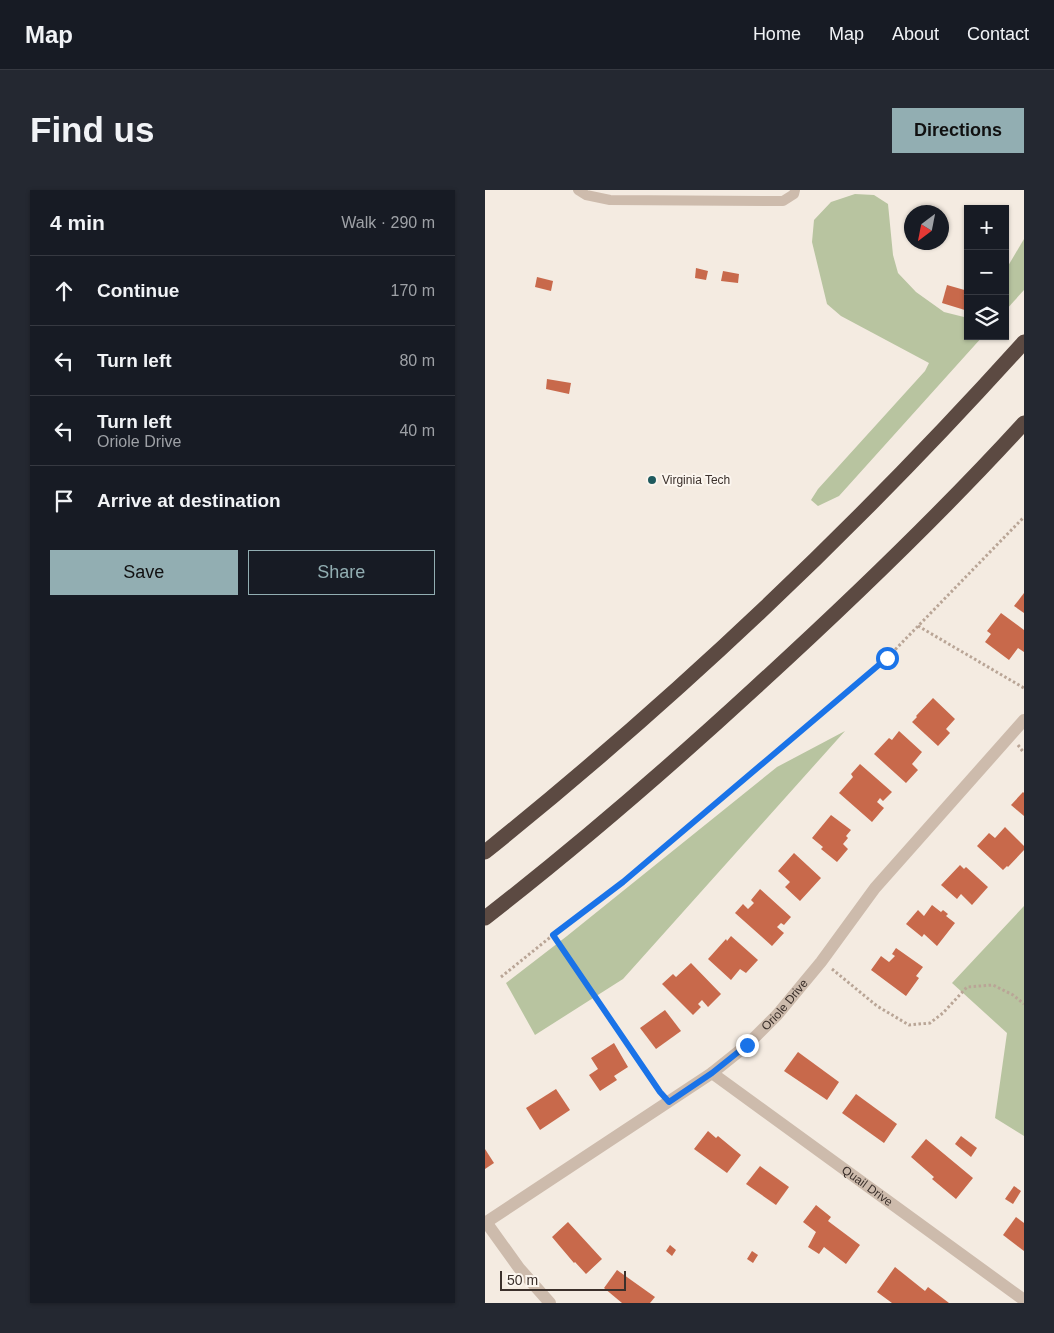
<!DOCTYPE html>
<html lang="en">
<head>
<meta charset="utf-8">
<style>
  :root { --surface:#171b24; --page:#242831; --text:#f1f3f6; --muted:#9ea1a6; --line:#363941; --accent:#92aeb2 }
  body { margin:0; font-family:Arial,sans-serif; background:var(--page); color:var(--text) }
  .controls { position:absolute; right:15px; top:15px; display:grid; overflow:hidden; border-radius:0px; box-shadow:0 1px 4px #0004 }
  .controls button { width:45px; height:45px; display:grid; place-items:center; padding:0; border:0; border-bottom:1px solid var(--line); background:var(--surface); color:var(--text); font:25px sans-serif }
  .compass { position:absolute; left:419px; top:15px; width:45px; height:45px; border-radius:50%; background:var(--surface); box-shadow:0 1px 4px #0004; rotate:212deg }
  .scale { position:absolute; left:15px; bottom:12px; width:126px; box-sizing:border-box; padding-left:5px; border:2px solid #3b302b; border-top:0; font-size:14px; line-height:18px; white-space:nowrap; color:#3b302b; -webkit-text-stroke:4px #fbf5ee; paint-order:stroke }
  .stop { position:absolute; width:15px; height:15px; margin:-11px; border:4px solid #1a73e8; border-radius:50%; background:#fff }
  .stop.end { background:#1a73e8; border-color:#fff; box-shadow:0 1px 5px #0008 }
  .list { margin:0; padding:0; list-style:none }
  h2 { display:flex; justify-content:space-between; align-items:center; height:65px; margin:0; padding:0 20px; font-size:21px }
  h2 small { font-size:16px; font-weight:400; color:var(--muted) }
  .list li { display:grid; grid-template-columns:32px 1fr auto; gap:15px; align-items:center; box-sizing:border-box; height:70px; padding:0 20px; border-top:1px solid var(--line) }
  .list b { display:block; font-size:19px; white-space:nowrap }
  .list p { margin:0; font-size:16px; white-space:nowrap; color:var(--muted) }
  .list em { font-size:16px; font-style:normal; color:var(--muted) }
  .actions { display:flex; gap:10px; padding:15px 20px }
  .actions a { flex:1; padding:11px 0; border:1px solid var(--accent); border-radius:0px; text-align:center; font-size:18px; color:var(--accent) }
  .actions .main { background:var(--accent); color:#111 }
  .icon { flex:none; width:28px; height:28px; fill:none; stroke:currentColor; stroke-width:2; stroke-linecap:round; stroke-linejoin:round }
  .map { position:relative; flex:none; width:539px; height:1113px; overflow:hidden; border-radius:0px }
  header { display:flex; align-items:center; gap:30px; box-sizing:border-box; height:70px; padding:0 25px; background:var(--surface); border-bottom:1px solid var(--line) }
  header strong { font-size:24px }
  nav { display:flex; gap:28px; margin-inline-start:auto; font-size:18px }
  .intro { display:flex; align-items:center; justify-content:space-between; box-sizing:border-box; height:120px; padding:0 30px }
  h1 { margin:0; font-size:35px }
  .button { padding:12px 22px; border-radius:0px; background:var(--accent); color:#111; font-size:18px; font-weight:700 }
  main { display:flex; gap:30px; padding:0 30px }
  aside { flex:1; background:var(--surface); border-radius:0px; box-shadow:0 1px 4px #0004 }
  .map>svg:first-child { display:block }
  .green { fill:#b8c4a0 }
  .building { fill:#c8694b }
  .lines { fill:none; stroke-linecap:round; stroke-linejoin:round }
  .path { stroke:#b9a596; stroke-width:3; stroke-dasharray:2.5 2.5; stroke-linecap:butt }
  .lane { stroke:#cdbbac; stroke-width:10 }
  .street { stroke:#cdbbac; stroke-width:12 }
  .highway { stroke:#5c4a42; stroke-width:15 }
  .route { stroke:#1a73e8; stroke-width:6 }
  .poi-dot { fill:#1f5a5e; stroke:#fbf5ee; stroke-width:2 }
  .labels { text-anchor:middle; stroke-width:4; stroke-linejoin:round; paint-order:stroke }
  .poi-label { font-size:12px; fill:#3b302b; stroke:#fbf5ee; text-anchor:start }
  .street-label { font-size:12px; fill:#3b302b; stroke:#fbf5ee }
</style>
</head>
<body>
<header>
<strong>Map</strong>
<nav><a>Home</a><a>Map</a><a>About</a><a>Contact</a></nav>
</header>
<div class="intro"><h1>Find us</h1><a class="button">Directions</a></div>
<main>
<aside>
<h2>4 min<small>Walk · 290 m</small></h2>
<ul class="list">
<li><svg class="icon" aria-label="ahead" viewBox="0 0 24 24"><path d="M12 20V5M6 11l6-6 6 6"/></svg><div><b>Continue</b></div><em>170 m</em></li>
<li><svg class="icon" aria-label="left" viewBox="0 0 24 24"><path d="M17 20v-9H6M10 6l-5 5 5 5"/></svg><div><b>Turn left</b></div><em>80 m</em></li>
<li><svg class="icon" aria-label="left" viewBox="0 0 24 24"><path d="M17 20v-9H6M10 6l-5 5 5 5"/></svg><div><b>Turn left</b><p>Oriole Drive</p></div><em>40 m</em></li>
<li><svg class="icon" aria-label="arrive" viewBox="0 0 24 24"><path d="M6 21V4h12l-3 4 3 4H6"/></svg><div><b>Arrive at destination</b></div></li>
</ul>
<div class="actions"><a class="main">Save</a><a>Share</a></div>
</aside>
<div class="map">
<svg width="539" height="1113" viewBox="0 0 539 1113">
  <rect width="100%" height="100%" fill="#f4ebe1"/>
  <g class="green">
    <path d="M370,4L389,5L403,14L408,65L413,83L431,102L459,122L483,128V146H498L354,306L333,316L326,310L333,299L440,181L444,173L356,126L342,114L327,52L329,30L346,12Z"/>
    <path d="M539,49V100L520,121V81Z"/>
    <path d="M360,541L138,789L50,845L21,793L82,746L292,577Z"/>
    <path d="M539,716V946L510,928L522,843L467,793Z"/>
  </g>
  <g class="building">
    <path d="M211,78L223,81L221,90L210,88Z"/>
    <path d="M238,81L254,84L253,93L236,91Z"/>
    <path d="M52,87L68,91L66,101L50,97Z"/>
    <path d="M462,95L483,101V121L457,113Z"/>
    <path d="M62,189L86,193L84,204L61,199Z"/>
    <path d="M539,403V423L529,416Z"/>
    <path d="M516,423L539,440V462L533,458L524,470L500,452L506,444L502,441Z"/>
    <path d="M448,508L470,529L461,539L465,543L453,556L427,532L432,527L431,526Z"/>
    <path d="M414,541L437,562L427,574L433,580L421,593L389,564L404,548L407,550Z"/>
    <path d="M375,574L407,602L398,611L395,608L392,612L399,618L387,632L354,603L368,587L366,584Z"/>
    <path d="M538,602L539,603V626L526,615Z"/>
    <path d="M346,625L366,640L361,646L363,648L358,654L363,659L352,672L336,659L338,657L327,648Z"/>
    <path d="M520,637L539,656V660L523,677L522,676L518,680L492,656L504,643L510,648Z"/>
    <path d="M309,663L336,688L315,711L300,697L305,692L293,681Z"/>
    <path d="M475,675L479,679L481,677L503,697L487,715L476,704L472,709L456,695Z"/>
    <path d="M275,699L306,727L299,735L296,733L292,737L299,743L287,756L250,723L258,714L263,719L269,713L266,710Z"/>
    <path d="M447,715L456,722L458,720L463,724L461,726L470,733L452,756L439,744L437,747L421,734L433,720L439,726Z"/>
    <path d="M246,746L273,770L261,783L255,779L246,790L223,769L241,749L242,751Z"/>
    <path d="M411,758L438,777L431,786L434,788L421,806L386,780L396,766L404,772L410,766L407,764Z"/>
    <path d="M206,773L236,804L223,817L217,810L213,814L216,817L208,825L177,794L188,784L191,787Z"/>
    <path d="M180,820L196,841L171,859L155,838Z"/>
    <path d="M129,853L143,877L129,886L132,890L115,901L104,885L113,879L106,868Z"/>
    <path d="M313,862L354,892L342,910L299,881Z"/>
    <path d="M71,899L85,920L55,940L41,918Z"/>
    <path d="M371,904L412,934L399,953L357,923Z"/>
    <path d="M223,941L231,948L233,946L256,965L242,983L209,959Z"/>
    <path d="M476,946L492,958L486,967L470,954Z"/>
    <path d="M441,949L488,988L471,1009L447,989L449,987L426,967Z"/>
    <path d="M0,959L9,973L0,979Z"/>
    <path d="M275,976L304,997L291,1015L261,994Z"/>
    <path d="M529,996L536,1001L528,1014L520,1009Z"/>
    <path d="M331,1015L346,1027L343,1031L375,1055L361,1074L339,1057L334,1064L323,1057L331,1042L318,1032Z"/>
    <path d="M531,1027L539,1033V1061L518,1045Z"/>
    <path d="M83,1032L117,1069L101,1084L90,1072L89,1073L67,1047Z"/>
    <path d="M185,1055L191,1060L187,1066L181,1061Z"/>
    <path d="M267,1061L273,1065L268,1073L262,1069Z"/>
    <path d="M410,1077L440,1101L443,1097L464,1113H407L392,1102Z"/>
    <path d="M132,1080L170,1107L165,1113H137L119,1098Z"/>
  </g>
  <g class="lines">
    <g class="path">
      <path d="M433,436L539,498"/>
      <path d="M533,555L539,563"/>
      <path d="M347,779L392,816L424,835L445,833L458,823L482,797L508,795L528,805L539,814"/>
      <path d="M16,787L68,745"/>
      <path d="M175,901L68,745L138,692L402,468L539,327"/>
    </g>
    <path class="lane" d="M93,0L101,5L125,10L298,11L309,4L310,0"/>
    <g class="street">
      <path id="s1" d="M227,883L539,1110"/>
      <path d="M1,1032L34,1078L65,1113"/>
      <path id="s2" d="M0,1033L227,883L262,855L292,825L336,772L390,698L539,530"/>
    </g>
    <g class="highway">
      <path d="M0,662C193,507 373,336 539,152"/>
      <path d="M0,728C94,655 183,578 270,498C363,413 454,326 539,233"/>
    </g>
  </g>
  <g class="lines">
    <path class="route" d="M262,855L227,883L184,912L175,902L68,745L138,692L402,468"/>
  </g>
  <circle class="poi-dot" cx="167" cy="290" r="5"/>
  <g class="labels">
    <g class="poi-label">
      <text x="177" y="294">Virginia Tech</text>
    </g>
    <g class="street-label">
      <text dy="4" stroke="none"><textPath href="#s2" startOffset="372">Oriole Drive</textPath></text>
      <text dy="4" stroke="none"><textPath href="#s1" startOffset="192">Quail Drive</textPath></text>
    </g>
  </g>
</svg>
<div class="controls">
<button>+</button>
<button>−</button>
<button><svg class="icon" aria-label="layers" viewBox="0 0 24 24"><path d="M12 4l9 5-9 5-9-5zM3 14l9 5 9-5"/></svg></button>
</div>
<svg class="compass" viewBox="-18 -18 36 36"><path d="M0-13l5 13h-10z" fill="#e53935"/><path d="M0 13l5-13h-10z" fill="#9ea1a6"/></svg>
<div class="scale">50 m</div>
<div class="stop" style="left:402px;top:468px"></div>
<div class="stop end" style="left:262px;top:855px"></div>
</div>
</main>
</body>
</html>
